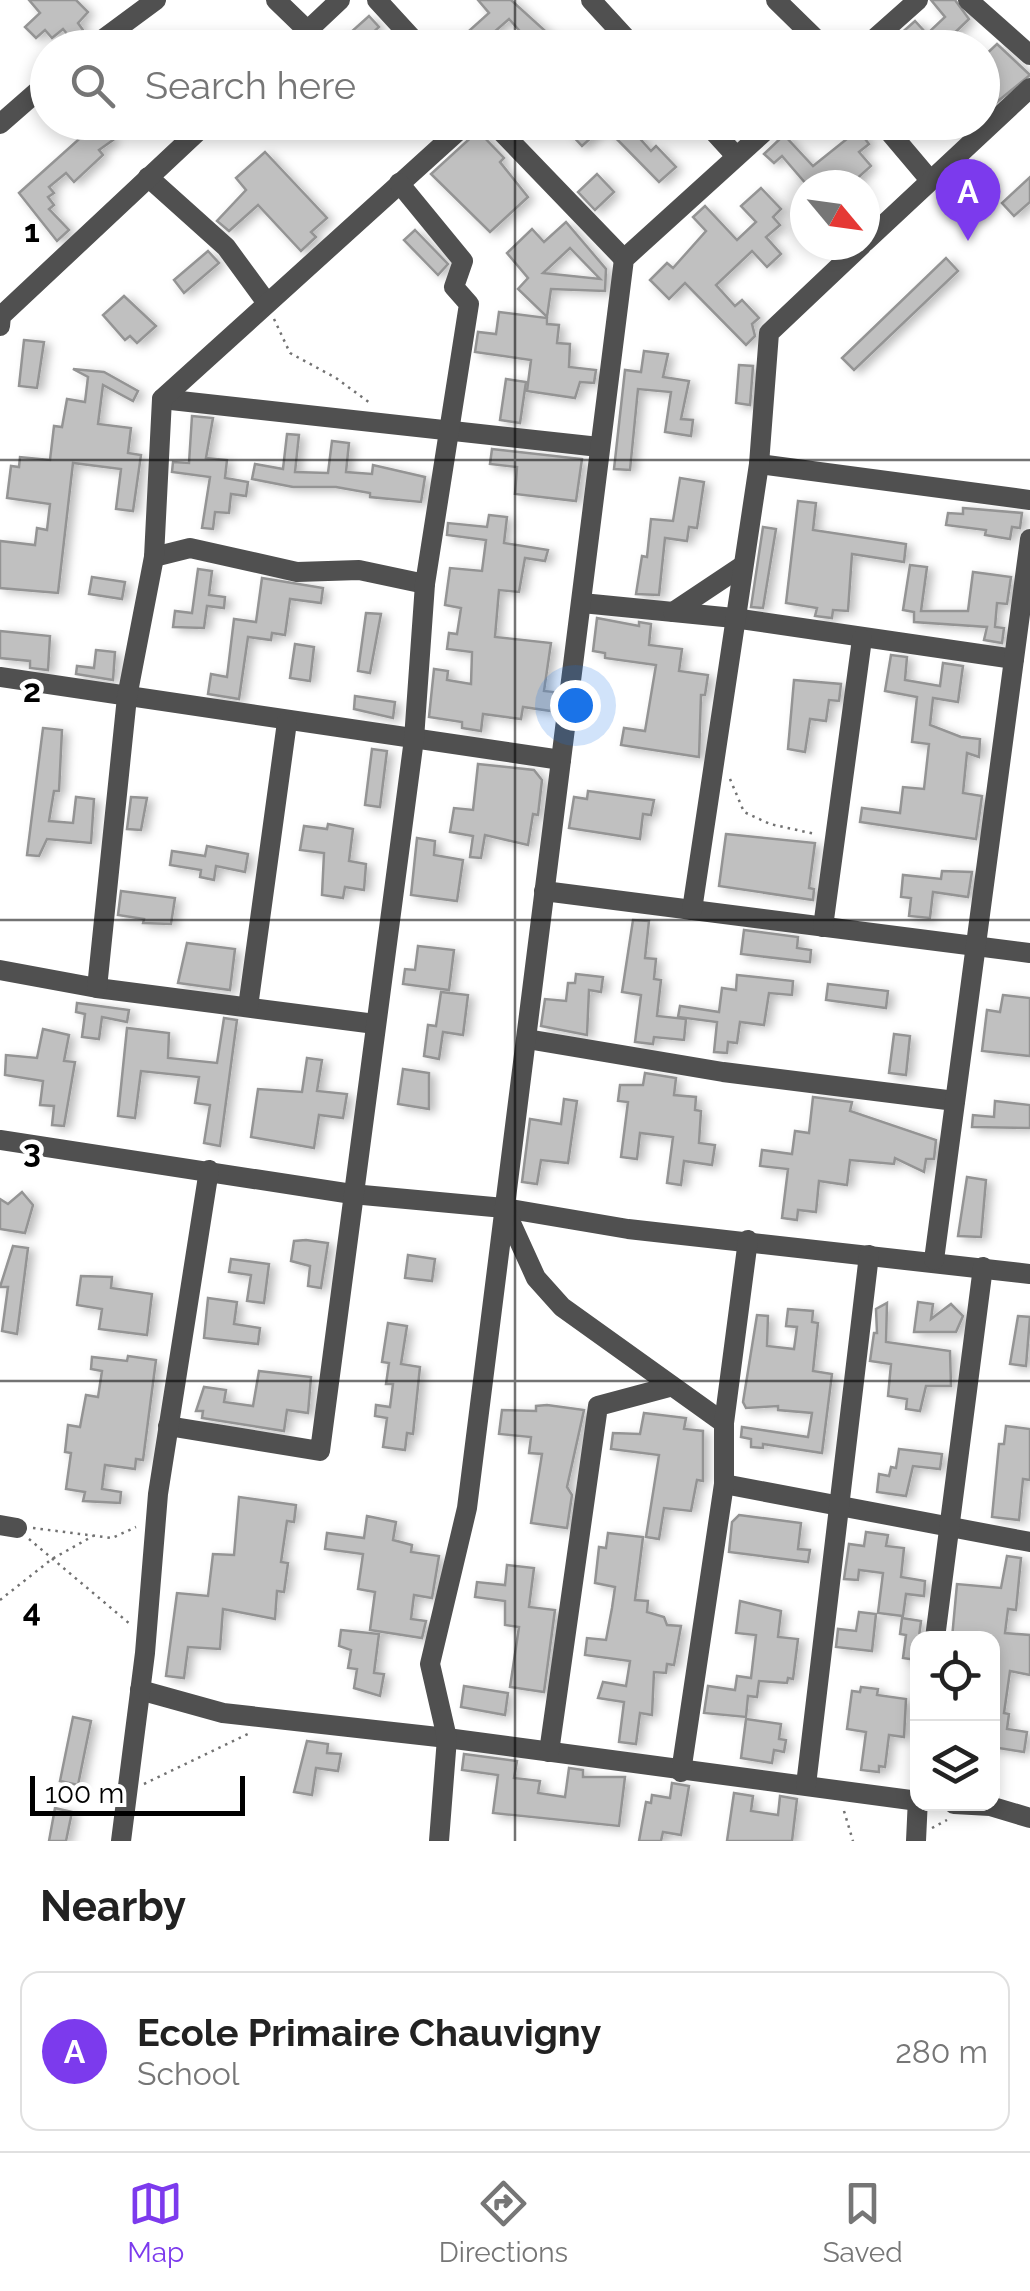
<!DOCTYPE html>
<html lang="en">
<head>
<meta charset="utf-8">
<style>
  :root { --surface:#fff; --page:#f2f2f2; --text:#222; --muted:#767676; --line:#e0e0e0; --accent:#7c3aed }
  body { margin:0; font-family:Raleway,sans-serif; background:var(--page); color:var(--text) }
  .controls { position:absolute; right:30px; bottom:30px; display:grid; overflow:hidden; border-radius:20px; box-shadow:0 5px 15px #0003 }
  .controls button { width:90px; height:90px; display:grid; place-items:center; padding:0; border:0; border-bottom:2px solid var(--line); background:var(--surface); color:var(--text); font:50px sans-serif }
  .compass { position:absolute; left:790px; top:170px; width:90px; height:90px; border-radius:50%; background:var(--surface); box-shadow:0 5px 15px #0003; rotate:119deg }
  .scale { position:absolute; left:30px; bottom:25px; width:215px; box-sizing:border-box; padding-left:10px; border:5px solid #000; border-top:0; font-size:28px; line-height:35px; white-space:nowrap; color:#000; -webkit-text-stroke:8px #fff; paint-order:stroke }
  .you { position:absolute; left:575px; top:705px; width:35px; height:35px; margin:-25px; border:8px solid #fff; border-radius:50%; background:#1a73e8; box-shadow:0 0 0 15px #1a73e833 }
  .badge { display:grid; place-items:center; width:65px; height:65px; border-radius:50%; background:var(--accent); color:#fff; font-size:32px; font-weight:700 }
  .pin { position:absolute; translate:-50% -82px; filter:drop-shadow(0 2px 5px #0008) }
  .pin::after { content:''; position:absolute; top:52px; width:35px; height:30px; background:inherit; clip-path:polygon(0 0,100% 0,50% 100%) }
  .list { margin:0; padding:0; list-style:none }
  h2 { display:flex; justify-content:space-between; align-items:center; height:130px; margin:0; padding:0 40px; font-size:42px }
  h2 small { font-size:32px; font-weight:400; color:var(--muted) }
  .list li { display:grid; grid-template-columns:65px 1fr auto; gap:30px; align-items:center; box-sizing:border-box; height:160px; margin:0 20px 20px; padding:0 20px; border:2px solid var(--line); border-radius:20px }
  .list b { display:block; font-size:38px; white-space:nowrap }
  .list p { margin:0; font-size:32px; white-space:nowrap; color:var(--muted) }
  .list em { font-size:32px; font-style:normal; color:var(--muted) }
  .icon { flex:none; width:55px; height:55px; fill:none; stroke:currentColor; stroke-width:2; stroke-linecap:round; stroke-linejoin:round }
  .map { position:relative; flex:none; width:1030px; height:1841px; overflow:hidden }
  .search { position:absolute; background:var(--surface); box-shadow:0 5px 15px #0003; left:30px; right:30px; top:30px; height:110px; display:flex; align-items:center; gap:25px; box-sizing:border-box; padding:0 35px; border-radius:55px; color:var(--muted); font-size:38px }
  .sheet { height:310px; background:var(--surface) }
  nav { display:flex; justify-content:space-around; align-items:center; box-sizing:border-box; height:140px; border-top:2px solid var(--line); background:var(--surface); font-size:28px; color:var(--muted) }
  nav a { display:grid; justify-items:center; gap:5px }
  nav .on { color:var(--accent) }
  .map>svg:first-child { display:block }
  .building { fill:#c0c0c0; stroke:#949494; stroke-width:2.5; fill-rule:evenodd; filter:url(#shadow) }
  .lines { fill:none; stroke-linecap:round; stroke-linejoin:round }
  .path { stroke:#727272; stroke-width:2.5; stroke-dasharray:2.5 5; stroke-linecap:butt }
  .minor { stroke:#505050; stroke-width:20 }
  .grid { fill:none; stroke:#000; stroke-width:2.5; stroke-opacity:0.55 }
  .grid-label { font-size:32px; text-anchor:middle; font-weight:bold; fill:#000; stroke:#fff; stroke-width:9; stroke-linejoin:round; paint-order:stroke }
</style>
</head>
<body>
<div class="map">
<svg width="1030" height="1841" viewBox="0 0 1030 1841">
  <defs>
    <filter id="shadow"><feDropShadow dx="5.5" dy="3" stdDeviation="5" flood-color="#0004"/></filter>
  </defs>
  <rect width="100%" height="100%" fill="#fff"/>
  <g class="building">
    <path d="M29,0H76L88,12L78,23L83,30L72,40L63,29L52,38L45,30L36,38L25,27L40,13Z"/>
    <path d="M478,0H511L553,38L544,48H535L509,19L476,48H450L489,13Z"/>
    <path d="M931,0H955L969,19L939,48H920L915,42L906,48L897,37L915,21L927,34L945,17Z"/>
    <path d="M369,16L379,27L356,48H347L341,41Z"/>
    <path d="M997,44L1030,75L982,114V58Z"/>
    <path d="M98,122L113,140L99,150L103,155L74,182L66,173L49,187L54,193L48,197L54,205L49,209L69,230L57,241L19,193Z"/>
    <path d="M582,122H625L651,151L656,146L676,167L659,182L604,126L582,146L570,133Z"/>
    <path d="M858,130L869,144L859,152L871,166L852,183L846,177L837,185H807L782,156L774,163L764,154L784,135L813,166Z"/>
    <path d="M478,131L504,158L500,162L528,197L490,232L431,174Z"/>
    <path d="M265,152L327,218L311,232L316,237L301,251L258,205L229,231L217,221L246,190L236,178Z"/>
    <path d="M597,174L614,192L595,210L578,192Z"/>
    <path d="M1030,177V202L1014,216L1002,203Z"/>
    <path d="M761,188L781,209L773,217L780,225L766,237L781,254L767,267L752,251L716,285L735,306L742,300L759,318L752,324L755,336L746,345L685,283L669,299L650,280L667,263L673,268L706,231L693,217L705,206L737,240L756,222L741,206Z"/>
    <path d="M566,222L606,269L605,291L551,289L547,317L518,289L528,278L507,253L532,229L544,242ZM570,248L600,279L543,273Z"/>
    <path d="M415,230L448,264L438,275L404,240Z"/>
    <path d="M208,251L219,263L184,293L174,280Z"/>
    <path d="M946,258L958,271L854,370L842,358Z"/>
    <path d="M124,296L156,326L137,343L130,336L125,340L103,315Z"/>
    <path d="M499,312L547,318V324L559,325L557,343L570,344L569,367L596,370L594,383L580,382L575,398L527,391L531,360L475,352L478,332L496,334Z"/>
    <path d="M24,340L44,342L37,388L19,386Z"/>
    <path d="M644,351L668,354L663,377L689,381L681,419L693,420L691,436L665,432L671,392L638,389L630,470L614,469L625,370L641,372Z"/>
    <path d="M739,365L753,366L750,405L736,403Z"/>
    <path d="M73,369L104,372L138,391L133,401L103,385L98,424L131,428L128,453L141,455L133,511L116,509L121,469L73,463L58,593L0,588V541L35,545L37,528L47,530L50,504L7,498L11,466L19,467L20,457L50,460L54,426L62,427L67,399L85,402L88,377Z"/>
    <path d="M506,379L526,382L520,423L500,420Z"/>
    <path d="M192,416L213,418L206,458L227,460L225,478L248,482L246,496L231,494L229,513L215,512L213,529L202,528L210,477L172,472L173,462L189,463Z"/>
    <path d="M287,434L299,435L295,472L328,473L332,441L349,443L346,472L372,474L373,465L425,477L421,502L370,497V493L336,487H293L252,479L255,464L283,469Z"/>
    <path d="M492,449L582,459L576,501L515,494L517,467L490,464Z"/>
    <path d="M680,478L704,482L697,528L689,527L687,541L665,538L659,595L636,594L642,556L647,557L651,519L673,521Z"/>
    <path d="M798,501L816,503L813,530L906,544L904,562L852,554L848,611L833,610L832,618L815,616L817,608L786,603Z"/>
    <path d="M963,508L1022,513L1020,528L1012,527L1010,539L985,535L986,530L946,525L948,513L963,514Z"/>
    <path d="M489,515L507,517L504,543L548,550L545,561L525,558L519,592L499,590L495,637L551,643L544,691L554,692L551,711L523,707L521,719L483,714L481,731L462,728V722L429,717L434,669L448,671L447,680L471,684L472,652L447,649L449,633L457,634L461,608L445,605L450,568L482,571L486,540L447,535L448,523L487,527Z"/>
    <path d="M763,527L776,529L763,608L751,607Z"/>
    <path d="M910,565L927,567L921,611H968L973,572L1011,577L1007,604L997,603L995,627L1004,628L1002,643L984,640L987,627L914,622V612L903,610Z"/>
    <path d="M198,569L212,571L209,595L225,597L224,608L207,606L204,628L173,627L175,611L192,613Z"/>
    <path d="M92,577L125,582L122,599L89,594Z"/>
    <path d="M262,578L323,588L321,603L290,599L285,635L272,633L271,640L248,637L239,699L208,694L211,674L227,677L234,619L256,622Z"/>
    <path d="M366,613L381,614L370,673L358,671Z"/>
    <path d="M597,618L639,626V622L651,624L649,645L682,649L679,671L708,675L705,695H701L699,757L621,745L624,728L645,731L656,665L605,658V653L593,651Z"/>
    <path d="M0,631L50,636L48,670L30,668V661L0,658Z"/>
    <path d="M295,644L314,647L310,681L290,678Z"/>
    <path d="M96,650L115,652L113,680L76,674L77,666L94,668Z"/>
    <path d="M891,655L907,657L905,680L940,686L943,663L963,666L958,702L933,698L930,725L961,737L980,739L979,757L967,753L963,793L982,796L976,839L860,822L862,808L900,813L903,787L924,789L929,744L912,742L917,697L885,691Z"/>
    <path d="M794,680L841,684L839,701L829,700L826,721L810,719L805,752L788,749Z"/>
    <path d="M355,696L395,702L393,718L354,709Z"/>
    <path d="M43,728L62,730L59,791H54L49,821L73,823L76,797L94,799L91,843L47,839L39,856L27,855Z"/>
    <path d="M372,749L387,751L380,807L365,805Z"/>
    <path d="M478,764L534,770L542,780L538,815L533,814L528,845L485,835L481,858L470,857L473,836L450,832L454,808L473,810Z"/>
    <path d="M588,791L654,800L651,815L643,814L640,839L569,828L574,797L587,799Z"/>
    <path d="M131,797L147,798L141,830L127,829Z"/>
    <path d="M328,824L353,829L349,861L366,864L364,890L345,887L343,898L322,895L324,853L300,850L304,826L327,829Z"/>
    <path d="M726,834L815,843L809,888L814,889L813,900L719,886Z"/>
    <path d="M417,838L435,841L434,855L463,860L457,901L411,895Z"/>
    <path d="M207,846L248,854L245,872L216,866L214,880L200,877L201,870L170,865L172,851L205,856Z"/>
    <path d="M942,871L972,872L968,897L933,892L930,918L909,916L911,898L901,897L903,875L941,879Z"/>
    <path d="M121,891L175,898L171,924L143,923L144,919L118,915Z"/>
    <path d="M633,920L649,921L645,958L656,959L654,979L661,980L657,1016L686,1019L684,1040L654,1037L653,1044L635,1042L641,995L622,992Z"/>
    <path d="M744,930L798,937L797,948L811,950L810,962L741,954Z"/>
    <path d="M187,943L235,949L230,990L178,983Z"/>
    <path d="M418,946L454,950L449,990L403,984L405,969L415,970Z"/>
    <path d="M576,974L603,977L601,992L589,990L587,1035L541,1026L545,999L566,1001L568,983H575Z"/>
    <path d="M737,975L793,981L792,995L769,993L764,1025L740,1022L737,1043L728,1042L727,1053L714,1052L717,1022L678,1017L680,1006L719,1012L722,988L736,990Z"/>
    <path d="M828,984L888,991L886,1008L826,1000Z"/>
    <path d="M441,992L468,995L463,1035L443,1032L439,1059L424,1056L428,1025L436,1026Z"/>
    <path d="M1003,995L1030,998V1056L982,1051L987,1010L1000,1012Z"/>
    <path d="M77,1003L129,1010L127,1022L102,1017L99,1039L82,1037L85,1014L76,1012Z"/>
    <path d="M224,1018L237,1020L220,1146L204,1143L210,1105L195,1103L199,1077L141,1071L135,1118L118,1116L127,1028L169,1033L168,1058L217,1063Z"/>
    <path d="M43,1029L69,1035L64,1061L75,1062L64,1126L52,1125L54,1106L40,1105L43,1081L5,1075L6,1055L37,1058Z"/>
    <path d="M894,1034L910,1036L906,1075L889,1073Z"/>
    <path d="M307,1058L322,1060L317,1091L347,1094L343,1118L319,1115L314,1148L251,1137L258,1089L302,1092Z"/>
    <path d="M403,1069L429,1073V1109L398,1104Z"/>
    <path d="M645,1073L676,1078L674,1095L696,1097L695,1110L701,1111L699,1143L715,1145L712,1165L684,1161L681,1185L667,1183L673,1137L640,1133L637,1159L621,1157L628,1102L618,1101L620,1085H643Z"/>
    <path d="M813,1097L852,1102L850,1111L936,1140L934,1159H926L924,1172L895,1158L894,1164L850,1160L847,1185L819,1181L816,1212L798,1210L797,1220L782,1218L788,1169L760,1166L762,1150L792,1154L795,1131L809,1133Z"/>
    <path d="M564,1099L577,1101L568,1163L541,1160L537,1184L522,1182L530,1119L561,1124Z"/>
    <path d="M995,1101L1030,1105V1128L972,1127L973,1115L994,1117Z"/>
    <path d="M967,1177L986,1180L981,1237L958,1236Z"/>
    <path d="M22,1192L33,1205L25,1233L0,1229V1199L8,1204Z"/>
    <path d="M306,1240L328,1243L321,1288L308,1286L310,1266L291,1261L294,1241Z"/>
    <path d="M13,1246L28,1248L17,1334L2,1331L8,1287H0Z"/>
    <path d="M408,1255L435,1259L432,1281L405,1278Z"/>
    <path d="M231,1259L269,1264L264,1303L247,1301L251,1275L229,1272Z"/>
    <path d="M81,1276L112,1277L111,1288L152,1294L147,1335L99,1329L102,1309L77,1305Z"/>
    <path d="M208,1298L237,1302L234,1324L260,1328L258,1344L204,1338Z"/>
    <path d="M918,1302L933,1304L931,1319L951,1304L963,1316L956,1332H914Z"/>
    <path d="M887,1303L886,1342L950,1351L951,1386H926L920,1411L906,1409L907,1399L888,1396L891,1364L870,1361L874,1333H877L876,1309Z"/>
    <path d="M788,1309L813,1311L812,1322L818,1323L813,1371L832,1374L822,1453L763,1444V1448L751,1447V1439L741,1437L742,1427L808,1437L812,1413L778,1410V1406L746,1408L743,1402L757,1315L768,1316L767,1346L794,1349L797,1327L786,1326Z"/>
    <path d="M1018,1316L1030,1317L1026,1366L1010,1364Z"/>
    <path d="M388,1323L407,1326L401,1364L420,1367L413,1434L407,1433L405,1450L383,1447L387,1418L375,1416L376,1405L390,1407L393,1384H386L389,1363L382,1362Z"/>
    <path d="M128,1356L156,1360L143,1460L136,1459L135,1469L105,1465L102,1489L121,1492L120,1503L83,1501L85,1492L66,1489L71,1453L65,1452L68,1425L80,1427L86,1395L98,1397L102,1371L91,1369L92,1357L127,1361Z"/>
    <path d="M259,1371L311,1377L308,1413L287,1410L284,1431L202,1418L203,1411H196L204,1387L226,1390L224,1402L253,1406Z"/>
    <path d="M547,1405L584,1410L567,1487L572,1495L567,1528L531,1523L542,1454L529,1453L531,1437L499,1434L502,1410L536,1411V1406Z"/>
    <path d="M644,1413L686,1418L684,1429L703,1431V1481L697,1480L691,1511L664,1508L659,1539L646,1537L659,1455L611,1449L613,1433L640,1434Z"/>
    <path d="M1006,1426L1030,1429V1480L1023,1479L1019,1520L992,1517L999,1444H1004Z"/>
    <path d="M899,1449L942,1454L940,1469L913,1466L906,1496L877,1492L879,1474L889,1476L891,1467L896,1468Z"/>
    <path d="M239,1497L296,1505L294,1522L287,1521L281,1562L288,1563L284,1592L277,1591L275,1619L223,1609L220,1649L188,1647L184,1678L166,1676L177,1593L208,1596L213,1554L234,1555Z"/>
    <path d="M739,1515L801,1523L798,1549L810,1550L808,1562L729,1552L732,1522Z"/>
    <path d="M367,1516L396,1522L393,1540L412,1545L411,1552L439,1556L432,1598L414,1595L411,1619L426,1621L422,1638L370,1630L375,1592L358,1589L363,1554L325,1549L327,1533L364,1538Z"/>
    <path d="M866,1532L888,1535L886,1546L904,1548L901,1577L925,1581L924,1596L906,1594L903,1616L878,1613L883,1573L859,1570L858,1580L844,1579L849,1544L864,1546Z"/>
    <path d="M608,1533L643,1537L635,1600L648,1601L647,1612L664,1617L667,1625L681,1626L674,1665L667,1664L666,1673L654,1672L652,1715L640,1713L636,1744L619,1742L624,1702L598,1698L603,1682L626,1686L630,1661L585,1655L587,1638L606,1640L612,1608L615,1587L595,1583L599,1547L606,1548Z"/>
    <path d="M1007,1556L1021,1558L1016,1610L1008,1609L1005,1633L1030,1635V1675L1010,1671L1004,1713L1009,1714L1007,1729L1027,1732L1024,1752L992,1747V1638H952L957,1584L1001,1588Z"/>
    <path d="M507,1565L534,1568L529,1607L555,1610L544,1692L510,1687L519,1627L505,1625V1601L475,1597L477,1582L505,1585Z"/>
    <path d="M740,1601L781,1611L778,1637L798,1639L793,1679L788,1678L787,1683L759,1681L757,1697L748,1696L746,1717L704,1713L708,1686L735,1690L737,1676L751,1678L756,1635L736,1633Z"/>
    <path d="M859,1612L876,1614L872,1651L836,1647L838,1629L856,1631Z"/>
    <path d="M902,1618L921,1621L916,1660L903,1658L906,1635L900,1634Z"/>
    <path d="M341,1630L379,1634L374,1673L384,1674L380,1696L354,1688L357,1669L348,1668L351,1650L339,1646Z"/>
    <path d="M464,1686L508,1693L505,1715L461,1707Z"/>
    <path d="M861,1687L878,1689L877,1695L906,1699L904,1737L889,1735L885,1767L879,1766V1772L861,1770L866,1732L847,1729L852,1691L860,1692Z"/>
    <path d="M73,1717L91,1721L78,1785L60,1781Z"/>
    <path d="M746,1719L781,1724L779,1739L786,1740L784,1752L774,1750L772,1763L741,1758Z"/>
    <path d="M307,1741L328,1744L327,1753L341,1754L338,1771L316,1768L312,1795L294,1792Z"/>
    <path d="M464,1754L517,1761L514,1778L540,1781L538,1793L565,1797L569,1768L583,1770V1777H625L619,1826L493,1813L498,1775L462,1770Z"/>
    <path d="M672,1783L689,1786L681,1835L663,1832L661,1841H639L646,1802L651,1803L652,1795L670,1798Z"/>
    <path d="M734,1793L753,1796L751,1811L778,1815L780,1796L797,1799L792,1841H727Z"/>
    <path d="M55,1808L72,1812L66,1841H49Z"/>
  </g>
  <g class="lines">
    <g class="path">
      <path d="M274,319L290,353L336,378L370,403"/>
      <path d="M730,779L744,812L770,824L815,834"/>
      <path d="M33,1528L112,1538L136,1527"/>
      <path d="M29,1539L130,1624"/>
      <path d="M0,1600L52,1559L93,1536"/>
      <path d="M144,1784L250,1733"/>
      <path d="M844,1811L853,1841"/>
      <path d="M932,1828L947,1820"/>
    </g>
    <g class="minor">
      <path d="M276,0L307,30"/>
      <path d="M377,0L421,48"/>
      <path d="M591,0L635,48"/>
      <path d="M776,0L825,48"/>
      <path d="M968,0L1030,55"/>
      <path d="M91,48L156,0"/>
      <path d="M289,48L340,0"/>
      <path d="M864,48L918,0"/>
      <path d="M492,122L624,259"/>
      <path d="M705,122L736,156"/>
      <path d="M881,122L930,180"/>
      <path d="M0,124L48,82"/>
      <path d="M148,177L226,247L267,303"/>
      <path d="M865,242L1030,88"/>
      <path d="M0,326L1,316L208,122"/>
      <path d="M162,399L599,447"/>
      <path d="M759,464L1030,500"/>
      <path d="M154,557L190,548L297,572L359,570L425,584"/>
      <path d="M582,603L734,618L1014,659"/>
      <path d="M673,612L742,566"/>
      <path d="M0,677L561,760"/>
      <path d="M544,891L1030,953"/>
      <path d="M692,910L759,464L769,333L862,245"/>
      <path d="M823,927L862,639"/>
      <path d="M0,970L97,988L375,1024"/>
      <path d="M97,988L127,697L154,557L162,399L468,122"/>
      <path d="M248,1007L287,722"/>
      <path d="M527,1039L723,1072L955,1101"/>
      <path d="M0,1140L352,1194L504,1208L628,1229L1030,1274"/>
      <path d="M505,1210L536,1278L562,1307L724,1423"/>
      <path d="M934,1260L1030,539"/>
      <path d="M168,1426L320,1451L414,739L425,584L469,304L454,287L463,261L399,183"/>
      <path d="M724,1484L1030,1542"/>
      <path d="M0,1525L17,1528"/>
      <path d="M935,1638L983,1267"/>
      <path d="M140,1690L223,1713L447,1738L918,1801"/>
      <path d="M549,1752L598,1406L669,1387"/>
      <path d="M681,1772L724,1484V1423L748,1240"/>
      <path d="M806,1785L869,1255"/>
      <path d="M954,1804L990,1806L1030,1818"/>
      <path d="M121,1841L145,1653L158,1494L209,1170"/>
      <path d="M439,1841L447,1738L430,1664L467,1508L624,259L775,122"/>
      <path d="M916,1841L918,1798"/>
    </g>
  </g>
  <path class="grid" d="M515,0V48M515,122V1841M0,460H1030M0,920H1030M0,1381H1030"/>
  <g class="grid-label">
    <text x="32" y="242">1</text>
    <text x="32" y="702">2</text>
    <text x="32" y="1162">3</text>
    <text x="32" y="1622">4</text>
  </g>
</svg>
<div class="controls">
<button><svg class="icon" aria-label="locate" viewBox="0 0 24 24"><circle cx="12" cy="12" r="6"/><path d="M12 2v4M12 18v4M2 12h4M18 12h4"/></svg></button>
<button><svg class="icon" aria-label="layers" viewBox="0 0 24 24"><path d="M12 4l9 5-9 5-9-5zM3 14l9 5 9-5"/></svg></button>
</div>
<svg class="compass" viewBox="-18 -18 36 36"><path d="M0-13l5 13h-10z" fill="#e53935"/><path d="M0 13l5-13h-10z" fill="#767676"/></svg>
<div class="scale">100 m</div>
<div class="you"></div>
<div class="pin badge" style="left:968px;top:241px">A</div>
<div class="search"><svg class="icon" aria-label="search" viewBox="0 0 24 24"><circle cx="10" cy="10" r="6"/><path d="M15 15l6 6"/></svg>Search here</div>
</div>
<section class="sheet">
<h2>Nearby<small></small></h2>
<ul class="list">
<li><span class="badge">A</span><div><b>Ecole Primaire Chauvigny</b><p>School</p></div><em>280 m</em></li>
</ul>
</section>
<nav>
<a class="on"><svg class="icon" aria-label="map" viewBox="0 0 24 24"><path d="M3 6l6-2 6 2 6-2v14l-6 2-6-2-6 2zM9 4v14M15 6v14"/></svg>Map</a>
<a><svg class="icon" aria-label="directions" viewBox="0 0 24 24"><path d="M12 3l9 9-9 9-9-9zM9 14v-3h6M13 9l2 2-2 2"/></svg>Directions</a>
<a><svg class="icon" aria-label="saved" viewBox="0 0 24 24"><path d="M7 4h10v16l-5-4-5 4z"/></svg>Saved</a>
</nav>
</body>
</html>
